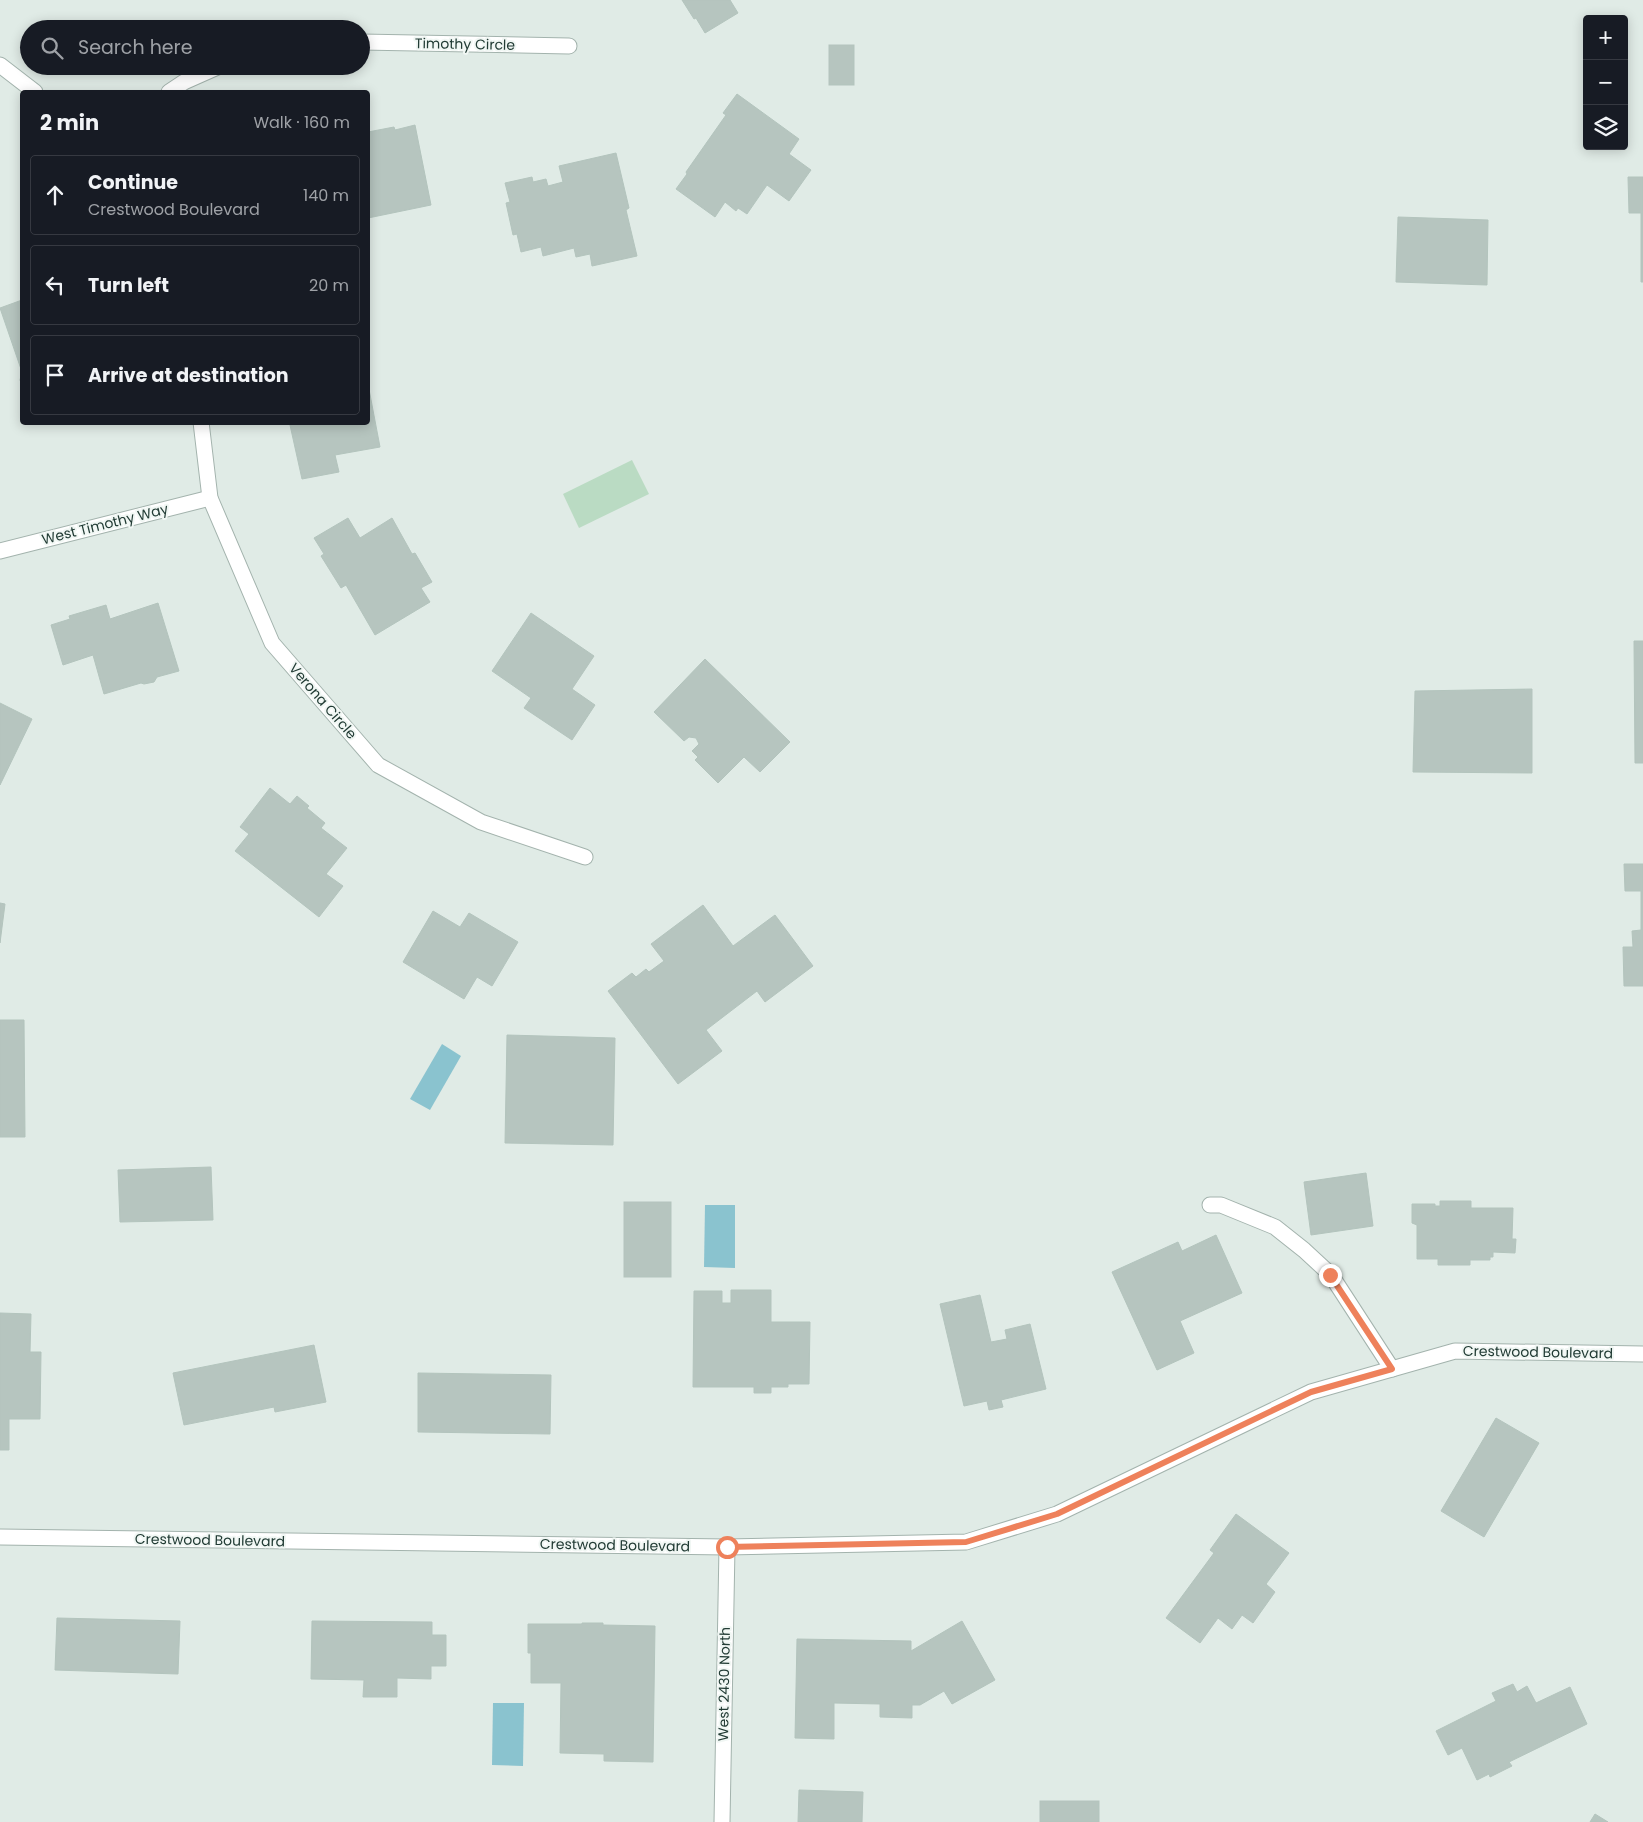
<!DOCTYPE html>
<html lang="en">
<head>
<meta charset="utf-8">
<style>
  :root { --surface:#171b24; --page:#20242c; --text:#f1f3f6; --muted:#9ea1a6; --line:#363941 }
  body { margin:0; font-family:Poppins,sans-serif; background:var(--page); color:var(--text) }
  .controls { position:absolute; right:15px; top:15px; display:grid; overflow:hidden; border-radius:5px; box-shadow:0 2px 12px #0003 }
  .controls button { width:45px; height:45px; display:grid; place-items:center; padding:0; border:0; border-bottom:1px solid var(--line); background:var(--surface); color:var(--text); font:25px sans-serif }
  .stop { position:absolute; width:15px; height:15px; margin:-11px; border:4px solid #ee815b; border-radius:50%; background:#fff }
  .stop.end { background:#ee815b; border-color:#fff; box-shadow:0 1px 5px #0008 }
  .list { margin:0; padding:0; list-style:none }
  h2 { display:flex; justify-content:space-between; align-items:center; height:65px; margin:0; padding:0 20px; font-size:21px }
  h2 small { font-size:16px; font-weight:400; color:var(--muted) }
  .list li { display:grid; grid-template-columns:32px 1fr auto; gap:15px; align-items:center; box-sizing:border-box; height:80px; margin:0 10px 10px; padding:0 10px; border:1px solid var(--line); border-radius:5px }
  .list b { display:block; font-size:19px; white-space:nowrap }
  .list p { margin:0; font-size:16px; white-space:nowrap; color:var(--muted) }
  .list em { font-size:16px; font-style:normal; color:var(--muted) }
  .icon { flex:none; width:28px; height:28px; fill:none; stroke:currentColor; stroke-width:2; stroke-linecap:round; stroke-linejoin:round }
  .map { position:relative; flex:none; width:1643px; height:1822px; overflow:hidden }
  .search { position:absolute; background:var(--surface); box-shadow:0 2px 12px #0003; left:20px; top:20px; width:350px; height:55px; display:flex; align-items:center; gap:12px; box-sizing:border-box; padding:0 18px; border-radius:28px; color:var(--muted); font-size:19px }
  .panel { position:absolute; background:var(--surface); box-shadow:0 2px 12px #0003; left:20px; top:90px; width:350px; height:335px; border-radius:5px }
  .map>svg:first-child { display:block }
  .green { fill:#badbc3 }
  .water { fill:#8ac3cf }
  .building { fill:#b6c5bf; stroke:#b3c4bd }
  .lines { fill:none; stroke-linecap:round; stroke-linejoin:round }
  .service-casing { stroke:#a3b3ad; stroke-width:17 }
  .minor-casing { stroke:#a3b3ad; stroke-width:17 }
  .service { stroke:#fff; stroke-width:15 }
  .minor { stroke:#fff; stroke-width:15 }
  .route { stroke:#ee815b; stroke-width:6 }
  .labels { text-anchor:middle; stroke-width:4; stroke-linejoin:round; paint-order:stroke }
  .street-label { font-size:14px; fill:#213b34; stroke:#f1f7f4 }
</style>
</head>
<body>
<div class="map">
<svg width="1643" height="1822" viewBox="0 0 1643 1822">
  <rect width="100%" height="100%" fill="#e0ebe6"/>
  <path class="green" d="M632,460L649,494L579,528L563,494Z"/>
  <g class="water">
    <path d="M442,1044L461,1056L430,1110L410,1099Z"/>
    <path d="M705,1205H735V1268L704,1267Z"/>
    <path d="M493,1703H524L523,1766L492,1765Z"/>
  </g>
  <g class="building">
    <path d="M682,0H730L738,13L705,33L696,18L694,19Z"/>
    <rect x="829" y="45" width="25" height="40"/>
    <path d="M737,94L799,139L789,154L811,170L789,201L767,185L747,214L738,208L736,211L725,202L715,217L676,189L687,174L686,172L726,115L723,113Z"/>
    <path d="M415,125L431,205L368,218V132L394,127L395,130Z"/>
    <path d="M616,153L629,208L626,210L637,256L592,266L590,254L576,257L574,248L543,256L541,247L521,252L517,234L513,235L506,203L510,202L505,183L532,177L533,182L546,179L548,186L563,182L559,166Z"/>
    <path d="M1628,177H1643V282H1641V213H1629Z"/>
    <path d="M1398,217L1488,220L1487,285L1396,282Z"/>
    <path d="M22,300V386L20,380L22,372L0,308Z"/>
    <path d="M368,384L380,447L335,455L339,472L302,479L290,425L301,422H368Z"/>
    <path d="M348,518L360,538L392,518L412,554L415,553L432,582L421,588L430,602L375,635L346,585L341,588L321,556L324,554L314,538Z"/>
    <path d="M158,603L179,671L157,677L154,682L144,684L141,683L104,694L93,655L63,665L51,625L70,619L69,616L106,605L110,619Z"/>
    <path d="M531,613L594,656L572,689L595,705L572,740L524,708L531,698L492,671Z"/>
    <path d="M1634,641H1643V763H1635Z"/>
    <path d="M705,659L790,742L760,772L744,757L718,783L695,760L698,757L692,751L699,744L696,738L689,737L684,741L654,712Z"/>
    <path d="M1532,689V773L1413,772L1415,691Z"/>
    <path d="M0,703L32,719L0,785Z"/>
    <path d="M270,788L290,804L297,796L309,806L307,808L325,823L321,828L347,848L326,874L343,886L319,917L235,851L249,834L240,827Z"/>
    <path d="M1624,864H1643V986H1624L1623,947H1633L1632,931L1641,930V891H1625Z"/>
    <path d="M0,903L5,904L0,943Z"/>
    <path d="M703,905L733,946L775,915L813,966L765,1002L757,991L706,1030L722,1051L678,1084L608,991L632,973L636,977L646,969L649,972L664,961L651,944Z"/>
    <path d="M433,911L460,927L469,913L518,942L492,986L477,977L464,999L403,962Z"/>
    <path d="M0,1020H24L25,1137H0Z"/>
    <path d="M507,1035L615,1038L613,1145L505,1143Z"/>
    <path d="M211,1167L213,1220L120,1222L118,1170Z"/>
    <path d="M1366,1173L1373,1226L1311,1235L1304,1182Z"/>
    <path d="M1440,1201H1471V1208H1513L1512,1239H1516L1515,1253L1493,1252V1257H1490V1260H1470V1265H1438V1259H1417V1225L1412,1223V1204H1435V1206H1440Z"/>
    <rect x="624" y="1202" width="47" height="75"/>
    <path d="M1216,1235L1242,1293L1180,1321L1194,1353L1157,1370L1112,1272L1178,1242L1182,1251Z"/>
    <path d="M731,1290H771V1322H810L809,1384H788V1387H771V1393H754V1387H693L694,1291H722V1303H731Z"/>
    <path d="M980,1295L991,1342L1007,1339L1005,1330L1030,1324L1046,1389L1001,1400L1003,1407L989,1410L987,1401L964,1406L940,1304Z"/>
    <path d="M0,1313L31,1314L30,1352H41L40,1419H9V1450H0Z"/>
    <path d="M314,1345L326,1402L275,1412L274,1407L184,1425L173,1373Z"/>
    <path d="M418,1373L551,1375L550,1434L418,1432Z"/>
    <path d="M1496,1418L1539,1443L1484,1537L1441,1511Z"/>
    <path d="M1236,1514L1289,1553L1266,1584L1275,1592L1253,1623L1242,1615L1232,1629L1218,1618L1200,1643L1166,1618L1214,1553L1210,1550Z"/>
    <path d="M57,1618L180,1621L178,1674L55,1670Z"/>
    <path d="M312,1621L432,1622V1635H446V1666H431V1679L397,1678V1697H363L364,1680L311,1679Z"/>
    <path d="M962,1621L995,1680L952,1704L944,1691L920,1705H912V1718L880,1717V1704L834,1703V1739L795,1738L797,1639L911,1641V1651Z"/>
    <path d="M582,1623H603V1625L655,1626L653,1762L604,1761V1754L560,1753L561,1683H531V1653H528V1624H582Z"/>
    <path d="M1513,1684L1517,1692L1527,1686L1536,1703L1570,1687L1587,1724L1509,1762L1512,1766L1490,1777L1489,1774L1477,1780L1462,1748L1448,1755L1436,1731L1496,1701L1492,1693Z"/>
    <path d="M799,1790L863,1792L862,1822H798Z"/>
    <rect x="1040" y="1801" width="59" height="21"/>
    <path d="M1595,1814L1608,1822H1590Z"/>
  </g>
  <g class="lines">
    <g class="service-casing">
      <path id="service" d="M1210,1205H1221L1275,1227L1304,1250L1331,1275L1392,1369"/>
    </g>
    <g class="minor-casing">
      <g id="minor">
        <path d="M361,42L569,46"/>
        <path d="M0,65L35,92"/>
        <path d="M169,92L184,82L220,66"/>
        <path d="M201,422L210,498L272,643L378,765L481,822L585,857"/>
        <path d="M0,551L210,498"/>
        <path d="M0,1537L727,1547L966,1542L1057,1514L1311,1392L1455,1351L1643,1354"/>
        <path d="M722,1822L727,1547"/>
      </g>
    </g>
    <use href="#service" class="service"/>
    <use href="#minor" class="minor"/>
  </g>
  <g class="lines">
    <path class="route" d="M727,1547L966,1542L1057,1514L1311,1392L1392,1369L1330,1275"/>
  </g>
  <g class="labels">
    <g class="street-label">
      <text transform="translate(465 44) rotate(1)" y="5">Timothy Circle</text>
      <text transform="translate(105 524) rotate(-14)" y="5">West Timothy Way</text>
      <text transform="translate(323 701) rotate(49)" y="5">Verona Circle</text>
      <text transform="translate(1538 1352) rotate(1)" y="5">Crestwood Boulevard</text>
      <text transform="translate(210 1540) rotate(1)" y="5">Crestwood Boulevard</text>
      <text transform="translate(615 1545) rotate(1)" y="5">Crestwood Boulevard</text>
      <text transform="translate(724 1684) rotate(-89)" y="5">West 2430 North</text>
    </g>
  </g>
</svg>
<div class="controls">
<button>+</button>
<button>−</button>
<button><svg class="icon" aria-label="layers" viewBox="0 0 24 24"><path d="M12 4l9 5-9 5-9-5zM3 14l9 5 9-5"/></svg></button>
</div>
<div class="stop" style="left:727px;top:1547px"></div>
<div class="stop end" style="left:1330px;top:1275px"></div>
<div class="search"><svg class="icon" aria-label="search" viewBox="0 0 24 24"><circle cx="10" cy="10" r="6"/><path d="M15 15l6 6"/></svg>Search here</div>
<section class="panel">
<h2>2 min<small>Walk · 160 m</small></h2>
<ul class="list">
<li><svg class="icon" aria-label="ahead" viewBox="0 0 24 24"><path d="M12 20V5M6 11l6-6 6 6"/></svg><div><b>Continue</b><p>Crestwood Boulevard</p></div><em>140 m</em></li>
<li><svg class="icon" aria-label="left" viewBox="0 0 24 24"><path d="M17 20v-9H6M10 6l-5 5 5 5"/></svg><div><b>Turn left</b></div><em>20 m</em></li>
<li><svg class="icon" aria-label="arrive" viewBox="0 0 24 24"><path d="M6 21V4h12l-3 4 3 4H6"/></svg><div><b>Arrive at destination</b></div></li>
</ul>
</section>
</div>
</body>
</html>
